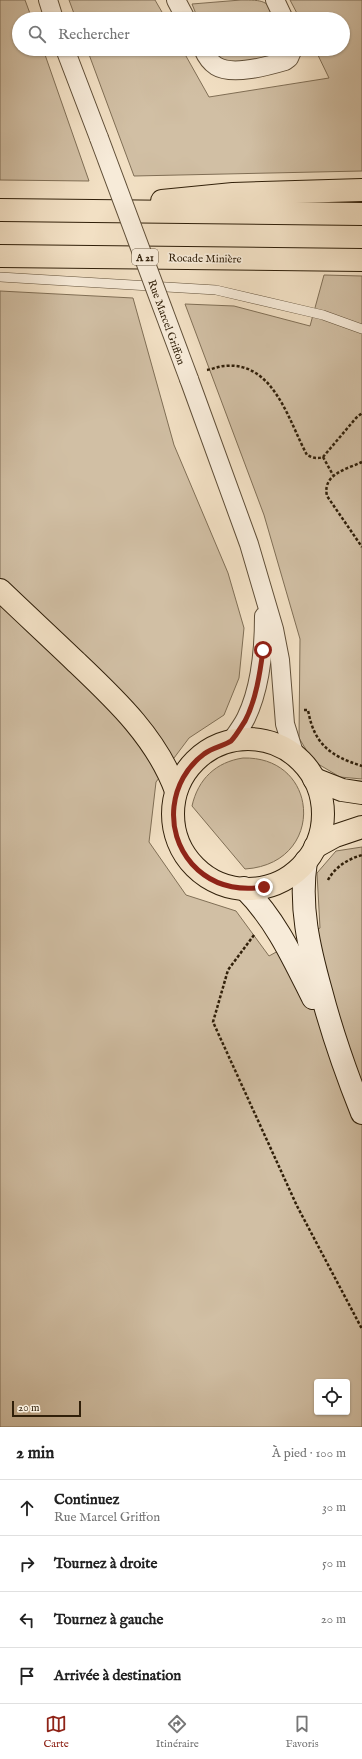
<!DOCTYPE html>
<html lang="fr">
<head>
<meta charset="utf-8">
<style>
  :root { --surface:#fff; --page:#f2f2f2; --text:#222; --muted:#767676; --line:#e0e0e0; --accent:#8f2418 }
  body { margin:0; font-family:"IM FELL English",serif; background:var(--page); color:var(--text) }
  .controls { position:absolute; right:12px; bottom:12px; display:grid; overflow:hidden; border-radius:4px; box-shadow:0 1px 3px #0004 }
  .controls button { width:36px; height:36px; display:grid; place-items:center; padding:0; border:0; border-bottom:1px solid var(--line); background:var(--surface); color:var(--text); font:20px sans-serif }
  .scale { position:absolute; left:12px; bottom:10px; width:69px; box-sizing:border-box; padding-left:4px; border:2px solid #301f09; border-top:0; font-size:11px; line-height:14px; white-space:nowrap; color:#301f09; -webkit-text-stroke:3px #f7ebd9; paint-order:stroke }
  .stop { position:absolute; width:12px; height:12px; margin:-9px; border:3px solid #8f2418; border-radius:50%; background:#fff }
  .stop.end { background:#8f2418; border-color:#fff; box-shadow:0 1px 4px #0008 }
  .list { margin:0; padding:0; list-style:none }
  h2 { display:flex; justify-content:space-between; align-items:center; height:52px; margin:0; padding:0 16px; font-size:17px }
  h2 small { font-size:13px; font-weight:400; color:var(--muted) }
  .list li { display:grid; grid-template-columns:26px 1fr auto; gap:12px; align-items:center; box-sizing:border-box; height:56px; padding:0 16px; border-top:1px solid var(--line) }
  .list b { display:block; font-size:15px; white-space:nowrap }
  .list p { margin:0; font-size:13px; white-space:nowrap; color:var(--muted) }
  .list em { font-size:13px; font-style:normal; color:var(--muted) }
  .icon { flex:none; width:22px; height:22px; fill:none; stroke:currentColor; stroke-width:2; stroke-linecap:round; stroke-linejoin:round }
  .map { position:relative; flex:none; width:362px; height:1427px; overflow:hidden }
  .search { position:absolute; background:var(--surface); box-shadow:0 1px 3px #0004; left:12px; right:12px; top:12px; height:44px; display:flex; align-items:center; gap:10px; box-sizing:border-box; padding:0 14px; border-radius:22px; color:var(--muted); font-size:15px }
  .sheet { height:276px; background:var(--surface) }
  nav { display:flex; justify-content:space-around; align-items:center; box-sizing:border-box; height:56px; border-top:1px solid var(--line); background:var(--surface); font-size:11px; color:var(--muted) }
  nav a { display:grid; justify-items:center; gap:2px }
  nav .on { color:var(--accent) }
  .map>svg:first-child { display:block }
  .green { fill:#d1bfa4; stroke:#806f56; fill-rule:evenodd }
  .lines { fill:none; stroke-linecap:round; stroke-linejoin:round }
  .lane-casing { stroke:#604f38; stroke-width:10 }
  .street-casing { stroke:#604f38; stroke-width:20 }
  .secondary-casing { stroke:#301f09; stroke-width:24 }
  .primary-casing { stroke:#301f09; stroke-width:24 }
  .highway-casing { stroke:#301f09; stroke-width:24 }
  .path { stroke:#301f09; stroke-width:2.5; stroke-dasharray:3 2; stroke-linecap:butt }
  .lane { stroke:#f7ebd9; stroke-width:9 }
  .street { stroke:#f7ebd9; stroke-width:18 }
  .secondary { stroke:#f7ebd9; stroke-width:22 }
  .primary { stroke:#f2e0c4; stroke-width:22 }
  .highway { stroke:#f2e0c4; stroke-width:22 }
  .street-bridge-casing { stroke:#604f38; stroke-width:20; stroke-linecap:butt }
  .street-bridge { stroke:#f7ebd9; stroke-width:18 }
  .route { stroke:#8f2418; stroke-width:5 }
  .labels { text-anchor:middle; stroke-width:3.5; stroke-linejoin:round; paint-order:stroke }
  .shield { fill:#f7ebd9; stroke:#6c5c47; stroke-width:1 }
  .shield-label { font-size:10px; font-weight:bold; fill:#301f09 }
  .street-label { font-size:11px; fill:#301f09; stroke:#f7ebd9 }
</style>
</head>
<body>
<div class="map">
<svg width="362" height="1427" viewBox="0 0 362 1427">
  <rect width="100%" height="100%" fill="#f2e0c4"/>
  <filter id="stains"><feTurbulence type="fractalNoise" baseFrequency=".005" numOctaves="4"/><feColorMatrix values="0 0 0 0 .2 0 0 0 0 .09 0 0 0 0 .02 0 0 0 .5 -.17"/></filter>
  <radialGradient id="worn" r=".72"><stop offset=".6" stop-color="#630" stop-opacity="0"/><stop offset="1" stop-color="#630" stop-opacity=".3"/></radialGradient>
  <g class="green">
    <path d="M0,0H25L32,19H19V49H43L89,181L0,180Z"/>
    <path d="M69,0H155L166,19H76Z"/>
    <path d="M241,0C263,0 268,0 277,19H198L192,4Z"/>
    <path d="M290,0H362V171L134,176L87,49H182L209,97L329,78L315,49H343V19H300Z"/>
    <path d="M211,49H284L280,54L272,58L227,63L218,57Z"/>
    <path d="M324,275L362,276V779L340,777L313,761L299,738L300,639L264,515L185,304L234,306L310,326Z"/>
    <path d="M0,291L133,298L174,445L228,573L244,628L239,678L224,715L189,738L156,782L149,842L186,895L236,911L269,956L320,928L317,873L336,851L362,847V1427H0ZM317,1382H347V1412H317Z"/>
    <path d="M243,758C321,756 326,864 245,869L192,806C198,779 216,762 243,758Z"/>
  </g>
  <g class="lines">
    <g class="lane-casing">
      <path id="lane" d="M0,277L216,290L323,315L362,329"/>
    </g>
    <g class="street-casing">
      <g id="street">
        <path d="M48,0L54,19"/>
        <path d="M176,0L186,19"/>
        <path d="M275,0L284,19"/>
        <path d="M65,49L99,138"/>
        <path d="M203,49C206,56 210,62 216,66C232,76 268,66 285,61L289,58L293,49"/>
        <path d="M189,379L249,544L274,629L280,660L285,724L295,756"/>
        <path d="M231,741C236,734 242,726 246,718C261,687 264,650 264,616"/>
      </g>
    </g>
    <g class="secondary-casing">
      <g id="secondary">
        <path d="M306,861C299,906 309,948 321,991C332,1033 346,1073 362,1113"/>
        <path d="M244,888C276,920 293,958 313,998"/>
      </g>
    </g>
    <g class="primary-casing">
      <g id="primary">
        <circle cx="248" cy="814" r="75"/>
        <path d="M314,779L342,790L362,793"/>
        <path d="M315,847L335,836L362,827"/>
      </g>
    </g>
    <g class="highway-casing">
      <g id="highway">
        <path d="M162,201L233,194L362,190"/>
        <path d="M0,210L362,214"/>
        <path d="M0,256L362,260"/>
        <path d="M0,590C25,614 50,637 75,661C115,699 157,738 176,791"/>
      </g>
    </g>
    <g class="path">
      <path d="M207,370C213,369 219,366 225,366C274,361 289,422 307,455C313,458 317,459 323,457L356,418L362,413"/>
      <path d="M323,457L333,475"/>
      <path d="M362,462C347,469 322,474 327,496L362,547"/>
      <path d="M304,710H308C314,744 330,756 362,766"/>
      <path d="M328,880C335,867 348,859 362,855"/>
      <path d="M254,935L228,970L213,1022L297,1206L362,1329"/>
    </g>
    <use href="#lane" class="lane"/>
    <use href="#street" class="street"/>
    <use href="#secondary" class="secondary"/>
    <use href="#primary" class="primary"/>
    <use href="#highway" class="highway"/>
    <g class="street-bridge-casing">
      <path id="street-bridge" d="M99,138L189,379"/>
    </g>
    <use href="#street-bridge" class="street-bridge"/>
  </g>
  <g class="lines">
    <path class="route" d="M263,650C260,673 256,700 245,721C241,727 236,736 231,741C226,745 211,748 204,754C169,780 163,831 192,864C211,885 237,891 264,887"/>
  </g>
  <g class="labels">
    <rect class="shield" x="132" y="249" width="26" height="16" rx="3"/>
    <g class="shield-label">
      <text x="145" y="261">A 21</text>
    </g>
    <g class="street-label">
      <text transform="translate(205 258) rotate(1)" y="4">Rocade Minière</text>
      <text transform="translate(167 322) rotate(70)" y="4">Rue Marcel Griffon</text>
    </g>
  </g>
  <rect width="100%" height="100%" filter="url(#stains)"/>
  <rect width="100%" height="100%" fill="url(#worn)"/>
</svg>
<div class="controls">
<button><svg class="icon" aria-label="locate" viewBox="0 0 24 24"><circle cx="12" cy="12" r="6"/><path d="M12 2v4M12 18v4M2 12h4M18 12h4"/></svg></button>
</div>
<div class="scale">20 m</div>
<div class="stop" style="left:263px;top:650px"></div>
<div class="stop end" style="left:264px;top:887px"></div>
<div class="search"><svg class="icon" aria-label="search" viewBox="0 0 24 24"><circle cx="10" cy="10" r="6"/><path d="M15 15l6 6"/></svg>Rechercher</div>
</div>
<section class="sheet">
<h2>2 min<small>À pied · 100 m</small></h2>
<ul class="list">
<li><svg class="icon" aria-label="ahead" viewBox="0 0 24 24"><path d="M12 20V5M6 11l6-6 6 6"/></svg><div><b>Continuez</b><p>Rue Marcel Griffon</p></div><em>30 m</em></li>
<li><svg class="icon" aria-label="right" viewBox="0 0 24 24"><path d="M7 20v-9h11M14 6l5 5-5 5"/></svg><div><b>Tournez à droite</b></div><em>50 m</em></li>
<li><svg class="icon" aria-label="left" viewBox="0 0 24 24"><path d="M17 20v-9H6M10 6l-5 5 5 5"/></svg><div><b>Tournez à gauche</b></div><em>20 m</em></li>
<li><svg class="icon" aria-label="arrive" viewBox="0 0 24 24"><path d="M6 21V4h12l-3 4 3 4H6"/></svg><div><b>Arrivée à destination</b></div></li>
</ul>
</section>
<nav>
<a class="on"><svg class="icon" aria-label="map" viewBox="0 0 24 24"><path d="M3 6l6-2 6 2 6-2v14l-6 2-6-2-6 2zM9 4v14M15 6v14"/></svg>Carte</a>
<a><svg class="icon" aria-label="directions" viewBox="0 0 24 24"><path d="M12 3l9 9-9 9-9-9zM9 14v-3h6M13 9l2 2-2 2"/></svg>Itinéraire</a>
<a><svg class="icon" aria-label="saved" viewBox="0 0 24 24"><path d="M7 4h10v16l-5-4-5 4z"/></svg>Favoris</a>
</nav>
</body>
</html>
